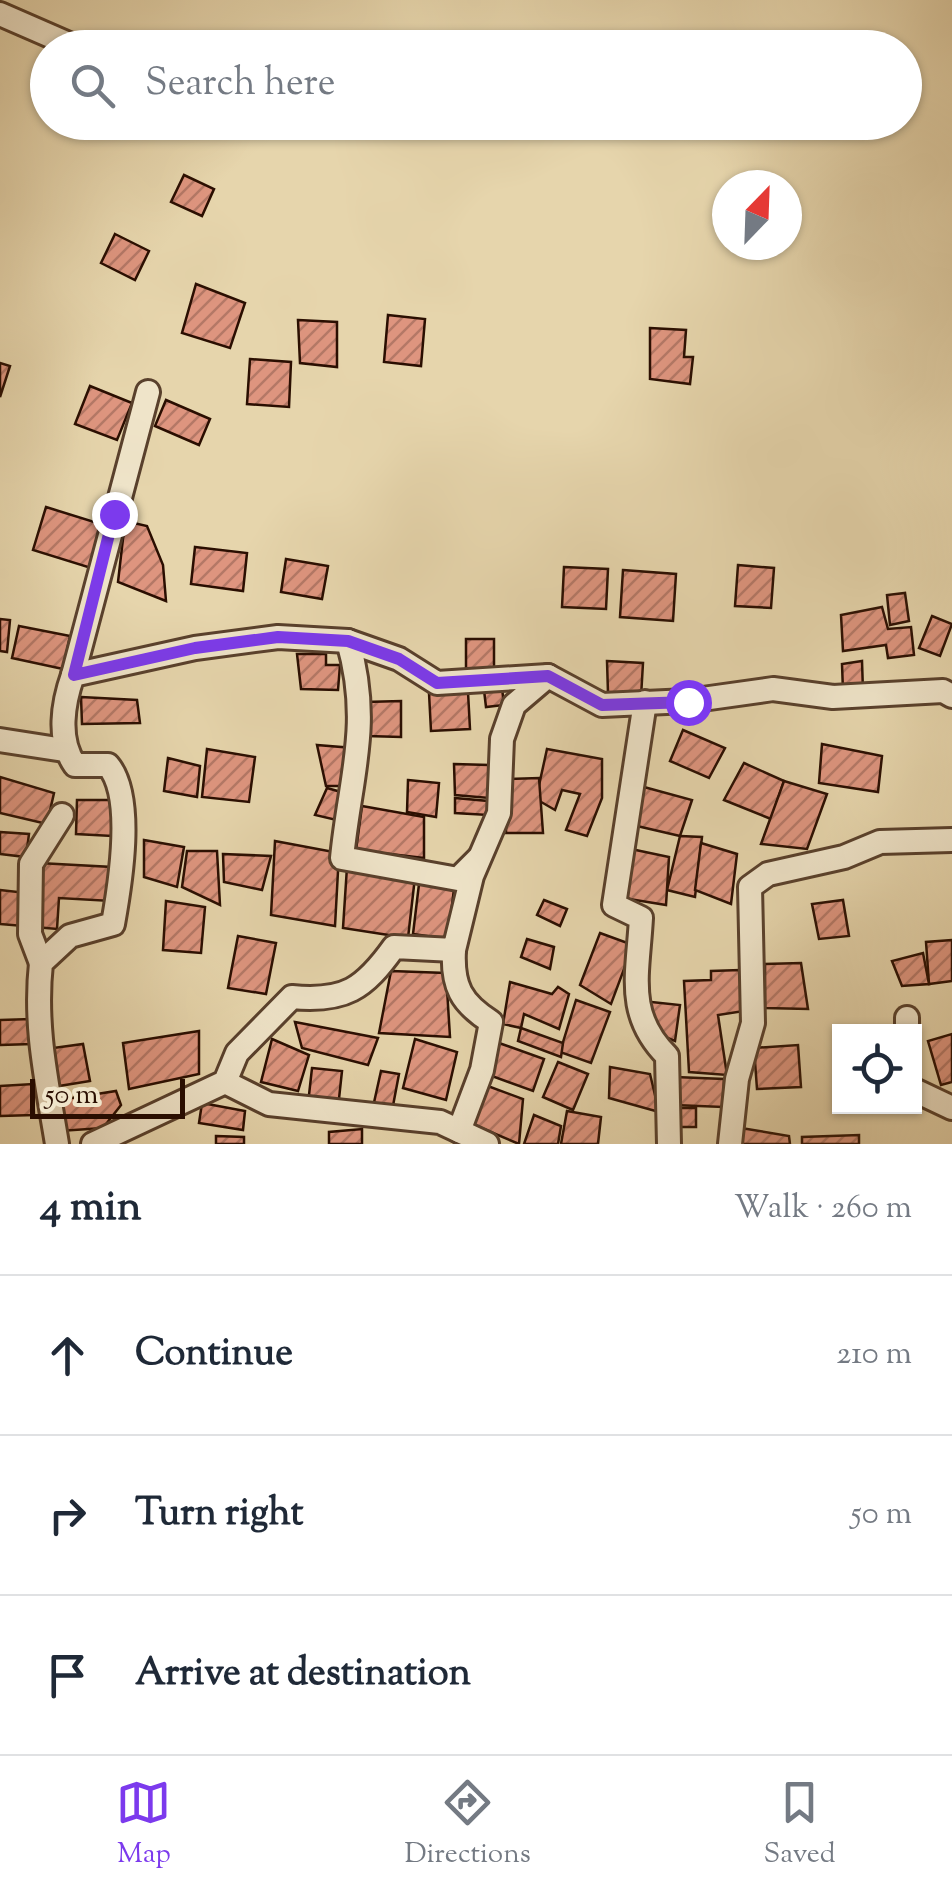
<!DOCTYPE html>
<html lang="en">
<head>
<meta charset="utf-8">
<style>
  :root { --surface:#fff; --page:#f6f6f7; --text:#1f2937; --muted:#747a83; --line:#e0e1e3; --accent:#7c3aed }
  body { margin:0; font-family:"Sorts Mill Goudy",serif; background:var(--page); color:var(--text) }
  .controls { position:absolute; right:30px; bottom:30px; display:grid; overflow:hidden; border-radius:0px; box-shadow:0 2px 8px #0004 }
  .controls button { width:90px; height:90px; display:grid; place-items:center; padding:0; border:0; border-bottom:2px solid var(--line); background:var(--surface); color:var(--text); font:50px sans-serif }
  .compass { position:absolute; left:712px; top:170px; width:90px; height:90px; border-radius:50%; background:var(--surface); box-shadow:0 2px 8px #0004; rotate:23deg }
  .scale { position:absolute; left:30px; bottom:25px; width:155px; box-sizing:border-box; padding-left:10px; border:5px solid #2a0e01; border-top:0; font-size:28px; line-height:35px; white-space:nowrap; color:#2a0e01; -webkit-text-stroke:8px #efe4c9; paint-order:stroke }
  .stop { position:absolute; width:30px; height:30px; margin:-22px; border:8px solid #7c3aed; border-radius:50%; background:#fff }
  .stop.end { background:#7c3aed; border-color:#fff; box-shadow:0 2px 10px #0008 }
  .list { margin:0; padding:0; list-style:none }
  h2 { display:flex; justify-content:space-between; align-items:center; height:130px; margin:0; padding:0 40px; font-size:42px }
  h2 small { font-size:32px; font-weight:400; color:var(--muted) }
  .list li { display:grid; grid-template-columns:65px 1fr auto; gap:30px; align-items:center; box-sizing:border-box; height:160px; padding:0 40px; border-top:2px solid var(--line) }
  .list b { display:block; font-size:38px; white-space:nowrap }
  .list em { font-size:32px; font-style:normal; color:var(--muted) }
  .icon { flex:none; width:55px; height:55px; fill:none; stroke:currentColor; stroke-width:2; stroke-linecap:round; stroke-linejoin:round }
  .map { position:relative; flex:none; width:952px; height:1144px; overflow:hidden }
  .search { position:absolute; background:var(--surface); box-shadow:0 2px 8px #0004; left:30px; right:30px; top:30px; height:110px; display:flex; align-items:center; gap:25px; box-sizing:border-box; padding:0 35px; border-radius:55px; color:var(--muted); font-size:38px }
  .sheet { height:610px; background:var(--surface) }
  nav { display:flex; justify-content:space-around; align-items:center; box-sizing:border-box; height:140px; border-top:2px solid var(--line); background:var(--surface); font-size:28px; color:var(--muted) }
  nav a { display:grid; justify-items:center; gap:5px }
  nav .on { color:var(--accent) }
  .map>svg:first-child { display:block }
  .building { fill:url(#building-hatch); stroke:#2a0e01; stroke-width:2.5 }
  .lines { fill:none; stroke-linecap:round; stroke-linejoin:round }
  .minor-casing { stroke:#59402c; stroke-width:28 }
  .minor { stroke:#efe4c9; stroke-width:22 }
  .route { stroke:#7c3aed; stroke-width:12 }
</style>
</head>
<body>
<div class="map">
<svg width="952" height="1144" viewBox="0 0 952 1144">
  <defs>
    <pattern id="building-hatch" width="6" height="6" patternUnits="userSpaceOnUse" patternTransform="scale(2.5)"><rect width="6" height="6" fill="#de957f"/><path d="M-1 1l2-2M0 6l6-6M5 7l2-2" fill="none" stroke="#b47866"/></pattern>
  </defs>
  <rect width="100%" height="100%" fill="#e6d5ac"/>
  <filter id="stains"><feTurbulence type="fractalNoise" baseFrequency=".002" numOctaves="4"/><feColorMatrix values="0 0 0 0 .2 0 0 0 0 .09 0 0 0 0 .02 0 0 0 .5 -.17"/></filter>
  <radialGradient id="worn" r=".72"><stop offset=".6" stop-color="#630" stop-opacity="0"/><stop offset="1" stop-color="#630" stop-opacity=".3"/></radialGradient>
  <g class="building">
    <path d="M208,122H247L239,138Z"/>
    <path d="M184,175L214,189L202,216L171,202Z"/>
    <path d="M115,234L149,251L135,280L101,263Z"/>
    <path d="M196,284L245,303L230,348L182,333Z"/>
    <path d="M388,315L425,319L421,366L384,362Z"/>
    <path d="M298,320L337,322V367L300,363Z"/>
    <path d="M650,328L686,330L684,357H693L690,384L650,379Z"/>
    <path d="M250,359L291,362L289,407L247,404Z"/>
    <path d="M0,363L10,366L0,397Z"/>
    <path d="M90,386L132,403L117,440L75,424Z"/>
    <path d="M166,400L210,419L199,445L155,426Z"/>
    <path d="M46,507L104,525L91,568L33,550Z"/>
    <path d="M125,521L147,526L163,565L166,601L118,582Z"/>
    <path d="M195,547L247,553L243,591L191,584Z"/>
    <path d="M286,559L328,566L322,599L281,592Z"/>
    <path d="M738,565L774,568L771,608L735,606Z"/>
    <path d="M564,567L608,569L606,609L562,607Z"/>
    <path d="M623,570L676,574L673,621L620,617Z"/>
    <path d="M905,593L909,621L890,625L887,595Z"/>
    <path d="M882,607L888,629L911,627L914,655L888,658L886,645L843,651L841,615Z"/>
    <path d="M932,616L952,624L940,656L919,648Z"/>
    <path d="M0,619L10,620L7,652L0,651Z"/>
    <path d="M19,626L70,636L63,669L12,658Z"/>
    <rect x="466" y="639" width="28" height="34"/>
    <path d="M297,654H326V665H340L338,690L301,689Z"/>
    <path d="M607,661L643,663L641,697L608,693Z"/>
    <path d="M862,661L863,691H843L842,664Z"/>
    <path d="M502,688L504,705L486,707L484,690Z"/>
    <path d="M468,692L470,729L431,731L429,693Z"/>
    <path d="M81,697L137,700L140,723L82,724Z"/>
    <path d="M401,701V737L367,736L365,702Z"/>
    <path d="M683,730L725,748L709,778L670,761Z"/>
    <path d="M822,744L882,756L878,792L819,783Z"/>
    <path d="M317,745L353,748L352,786H326Z"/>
    <path d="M207,749L255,757L249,802L202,797Z"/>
    <path d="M547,749L602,759V798L587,836L566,830L580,794L562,790L555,810L536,799Z"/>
    <path d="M168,758L200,766L197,797L164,791Z"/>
    <path d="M744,763L784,781L771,819L724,800Z"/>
    <path d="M454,764L489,765V798L455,795Z"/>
    <path d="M0,777L54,793L47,824L0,813Z"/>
    <path d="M539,778L543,833H506V779Z"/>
    <path d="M408,780L439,783L436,817L407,812Z"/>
    <path d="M784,781L827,794L807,849L761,844Z"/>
    <path d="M644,787L692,800L680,836L637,826Z"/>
    <path d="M327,788L348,794L345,822L315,815Z"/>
    <path d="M455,798L488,801V815L455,813Z"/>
    <path d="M77,800H113L112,836L76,834Z"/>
    <path d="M362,806L424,817V858L356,850Z"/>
    <path d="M0,832L29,834L26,857L0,854Z"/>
    <path d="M680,836L702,837L695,897L667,890Z"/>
    <path d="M144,840L184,847L177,887L144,877Z"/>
    <path d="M275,841L339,853L335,926L271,915Z"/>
    <path d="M701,843L737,854L731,904L695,890Z"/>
    <path d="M631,849L669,857L666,905L623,898Z"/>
    <path d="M187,851H217L220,905L182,887Z"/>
    <path d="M223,854L271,856L262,890L224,882Z"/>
    <path d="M39,863L112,867L111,901L59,898L57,929L35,927Z"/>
    <path d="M347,867L415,877L408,938L343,928Z"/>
    <path d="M419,884L454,889L448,939L413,934Z"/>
    <path d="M0,890L27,893L23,926L0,924Z"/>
    <path d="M544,900L567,909L560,926L537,915Z"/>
    <path d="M843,900L849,936L819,939L812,904Z"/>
    <path d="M166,901L205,907L201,953L163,950Z"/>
    <path d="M600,933L633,945L611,1004L580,985Z"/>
    <path d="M238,936L276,943L266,994L228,988Z"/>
    <path d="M527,939L554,947L550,969L521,957Z"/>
    <path d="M952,940V981L929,984L926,942Z"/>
    <path d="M923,953L929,984L902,986L892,961Z"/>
    <path d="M801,963L808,1009L765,1008V964Z"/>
    <path d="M740,970L744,1011L718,1015L727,1075L689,1072L684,981L711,980V971Z"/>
    <path d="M391,971L446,973L450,1037L379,1033Z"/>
    <path d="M510,982L552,994L558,987L569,994L559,1029L524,1014L521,1028L503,1024Z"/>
    <path d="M576,1000L610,1012L591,1063L560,1052Z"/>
    <path d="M642,1001L680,1005L675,1041L648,1030Z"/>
    <path d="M31,1019L32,1044L0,1045V1020Z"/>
    <path d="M295,1022L378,1038L368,1065L302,1048Z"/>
    <path d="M521,1028L563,1043L561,1057L518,1041Z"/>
    <path d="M199,1031V1074L129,1089L123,1043Z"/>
    <path d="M952,1034V1082L941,1085L928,1041Z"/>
    <path d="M272,1039L309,1055L298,1091L261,1082Z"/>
    <path d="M415,1039L457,1052L446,1100L403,1088Z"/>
    <path d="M499,1043L544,1059L533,1091L489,1075Z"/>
    <path d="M83,1044L90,1081L59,1086L53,1048Z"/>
    <path d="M798,1045L801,1087L757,1089L754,1048Z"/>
    <path d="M558,1062L588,1074L573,1110L543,1097Z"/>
    <path d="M610,1067L650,1074L659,1112L609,1098Z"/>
    <path d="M312,1068L342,1071L338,1108L308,1104Z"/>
    <path d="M381,1071L399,1074L392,1111L373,1107Z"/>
    <path d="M675,1077L724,1079L723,1107L674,1105Z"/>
    <path d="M33,1084L34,1115L0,1116V1086Z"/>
    <path d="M485,1085L523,1099L519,1144L472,1124Z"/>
    <path d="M116,1091L121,1105L103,1128L60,1131L59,1100Z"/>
    <path d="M202,1103L245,1111L243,1130L199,1123Z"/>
    <rect x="678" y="1108" width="18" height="19"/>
    <path d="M567,1111L601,1117L598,1144H561Z"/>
    <path d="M534,1115L561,1126L558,1144H524Z"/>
    <path d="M735,1127L789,1136L790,1144H734Z"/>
    <path d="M362,1129V1144H329V1132Z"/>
    <path d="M859,1135V1144H802V1137Z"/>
    <path d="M216,1136L244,1137V1144H216Z"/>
  </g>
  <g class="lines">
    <g class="minor-casing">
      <g id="minor">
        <path d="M0,14L78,48"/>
        <path d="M348,641C372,725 350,776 342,858L458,879L478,859"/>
        <path d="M73,675L148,392"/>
        <path d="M645,702L614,905L641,918C638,974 625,1014 667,1056L669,1144"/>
        <path d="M0,740L64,750"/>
        <path d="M454,950C452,986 461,1003 491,1022L482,1070L459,1131"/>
        <path d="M41,963L30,934L31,864L62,815"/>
        <path d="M907,1018V1032"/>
        <path d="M225,1082L269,1104L440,1122L487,1144"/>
        <path d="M914,1090L952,1108"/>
        <path d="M57,1144C47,1082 34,1027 41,963L70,936L113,924C120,885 135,797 108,765H75C57,740 63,703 73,675L195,648L278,637L348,641L399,659L437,683L548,676L602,705L688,701L773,689L833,697L943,691L952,696"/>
        <path d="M93,1144L225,1082L237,1053L292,997C345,1002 364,989 394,947L454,950L472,876L499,813L502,739L514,705L548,676"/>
        <path d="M730,1144L737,1079L753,1023L750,887L768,874L844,857L880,842L952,840"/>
      </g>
    </g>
    <use href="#minor" class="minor"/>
  </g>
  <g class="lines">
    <path class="route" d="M114,514L74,675L195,648L278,637L348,641L399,659L437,683L548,676L602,705L688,702"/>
  </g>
  <rect width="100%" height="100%" filter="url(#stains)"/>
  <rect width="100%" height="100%" fill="url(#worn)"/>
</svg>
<div class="controls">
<button><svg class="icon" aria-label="locate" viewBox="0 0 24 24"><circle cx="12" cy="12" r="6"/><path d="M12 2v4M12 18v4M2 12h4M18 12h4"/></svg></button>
</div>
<svg class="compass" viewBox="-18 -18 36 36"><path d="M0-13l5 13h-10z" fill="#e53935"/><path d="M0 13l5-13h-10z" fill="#747a83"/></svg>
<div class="scale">50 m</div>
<div class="stop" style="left:688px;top:702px"></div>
<div class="stop end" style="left:114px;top:514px"></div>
<div class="search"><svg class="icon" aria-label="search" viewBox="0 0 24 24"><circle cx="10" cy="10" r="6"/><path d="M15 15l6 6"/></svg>Search here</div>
</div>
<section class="sheet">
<h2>4 min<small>Walk · 260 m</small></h2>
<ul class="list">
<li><svg class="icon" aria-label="ahead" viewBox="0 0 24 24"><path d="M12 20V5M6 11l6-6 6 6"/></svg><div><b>Continue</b></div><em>210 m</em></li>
<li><svg class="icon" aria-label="right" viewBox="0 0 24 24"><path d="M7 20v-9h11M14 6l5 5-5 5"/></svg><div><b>Turn right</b></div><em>50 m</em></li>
<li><svg class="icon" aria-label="arrive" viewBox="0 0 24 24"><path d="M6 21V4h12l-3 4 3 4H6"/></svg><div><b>Arrive at destination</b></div></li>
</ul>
</section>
<nav>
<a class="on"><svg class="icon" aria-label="map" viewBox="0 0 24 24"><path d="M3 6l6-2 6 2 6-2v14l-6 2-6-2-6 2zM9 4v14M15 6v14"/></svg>Map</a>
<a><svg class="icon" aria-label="directions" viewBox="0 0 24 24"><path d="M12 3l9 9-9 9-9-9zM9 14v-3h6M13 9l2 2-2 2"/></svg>Directions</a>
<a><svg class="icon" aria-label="saved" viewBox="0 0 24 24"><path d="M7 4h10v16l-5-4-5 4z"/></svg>Saved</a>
</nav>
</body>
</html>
